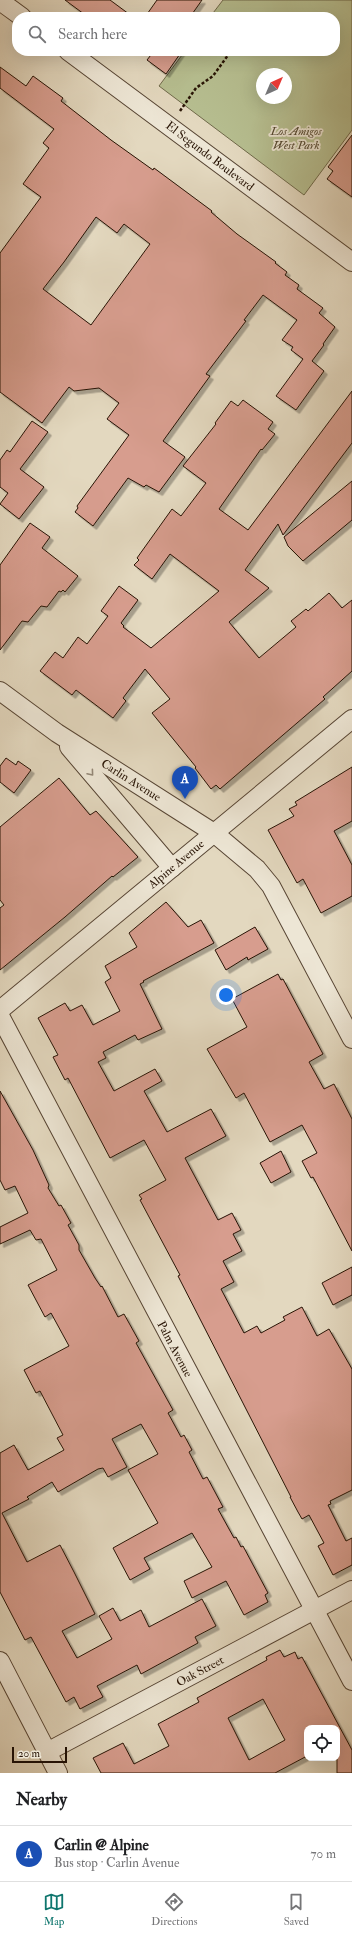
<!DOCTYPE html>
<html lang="en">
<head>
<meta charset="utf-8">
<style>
  :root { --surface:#fff; --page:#f2f2f2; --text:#202124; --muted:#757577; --line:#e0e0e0; --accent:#0f766e }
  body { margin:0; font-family:"IM FELL Double Pica",serif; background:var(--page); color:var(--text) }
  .controls { position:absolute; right:12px; bottom:12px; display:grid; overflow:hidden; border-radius:8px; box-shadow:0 4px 16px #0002 }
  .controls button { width:36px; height:36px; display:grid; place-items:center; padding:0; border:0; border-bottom:1px solid var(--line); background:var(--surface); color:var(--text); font:20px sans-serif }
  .compass { position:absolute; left:256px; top:68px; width:36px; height:36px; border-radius:50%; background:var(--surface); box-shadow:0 4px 16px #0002; rotate:44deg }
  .scale { position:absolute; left:12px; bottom:10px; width:55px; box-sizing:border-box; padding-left:4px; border:2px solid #281405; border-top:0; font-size:11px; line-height:14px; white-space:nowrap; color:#281405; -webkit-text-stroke:3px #ede6d5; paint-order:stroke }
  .you { position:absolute; left:226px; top:995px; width:14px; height:14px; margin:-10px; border:3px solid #fff; border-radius:50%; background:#1a73e8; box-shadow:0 0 0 6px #1a73e833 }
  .badge { display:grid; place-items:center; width:26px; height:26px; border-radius:50%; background:var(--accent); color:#fff; font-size:13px; font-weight:700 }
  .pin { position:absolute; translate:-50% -33px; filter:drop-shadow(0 1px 2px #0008) }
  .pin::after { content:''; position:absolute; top:21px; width:14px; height:12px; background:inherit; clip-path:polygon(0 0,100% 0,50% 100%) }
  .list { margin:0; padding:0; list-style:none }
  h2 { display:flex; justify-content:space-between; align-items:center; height:52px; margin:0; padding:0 16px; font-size:17px }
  h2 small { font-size:13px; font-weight:400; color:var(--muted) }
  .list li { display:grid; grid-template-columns:26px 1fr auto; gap:12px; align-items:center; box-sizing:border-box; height:56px; padding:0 16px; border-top:1px solid var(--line) }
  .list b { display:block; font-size:15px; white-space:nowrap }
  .list p { margin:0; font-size:13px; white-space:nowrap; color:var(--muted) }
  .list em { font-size:13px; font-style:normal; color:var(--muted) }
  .icon { flex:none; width:22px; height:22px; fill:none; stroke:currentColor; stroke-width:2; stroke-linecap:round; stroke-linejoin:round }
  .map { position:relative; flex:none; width:352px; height:1773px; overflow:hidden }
  .search { position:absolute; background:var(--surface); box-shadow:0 4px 16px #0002; left:12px; right:12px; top:12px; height:44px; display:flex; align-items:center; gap:10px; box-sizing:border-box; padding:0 14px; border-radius:16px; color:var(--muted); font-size:15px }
  .sheet { height:108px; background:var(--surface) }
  nav { display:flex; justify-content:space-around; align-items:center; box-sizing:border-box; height:56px; border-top:1px solid var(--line); background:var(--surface); font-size:11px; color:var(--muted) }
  nav a { display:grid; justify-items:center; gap:2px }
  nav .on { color:var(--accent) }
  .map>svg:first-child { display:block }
  .green { fill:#b6be90; stroke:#6f694a; fill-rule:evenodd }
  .building { fill:#d79d8e; stroke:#281405; fill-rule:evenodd; filter:url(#shadow) }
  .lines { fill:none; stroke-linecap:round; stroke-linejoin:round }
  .minor-casing { stroke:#574534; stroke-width:20 }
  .path { stroke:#281405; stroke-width:2.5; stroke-dasharray:3 2; stroke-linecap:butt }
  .minor { stroke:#ede6d5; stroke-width:18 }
  .oneway { stroke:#948877 }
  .labels { text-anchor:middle; stroke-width:3.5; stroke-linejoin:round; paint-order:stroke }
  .park-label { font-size:12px; font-style:italic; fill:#53472f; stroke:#ede6d5 }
  .street-label { font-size:12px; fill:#281405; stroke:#ede6d5 }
</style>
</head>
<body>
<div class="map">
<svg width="352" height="1773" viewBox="0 0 352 1773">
  <defs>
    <filter id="shadow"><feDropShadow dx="3.5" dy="3.5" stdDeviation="0" flood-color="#0004"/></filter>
  </defs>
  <rect width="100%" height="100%" fill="#e3d8bf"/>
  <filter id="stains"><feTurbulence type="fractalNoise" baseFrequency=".005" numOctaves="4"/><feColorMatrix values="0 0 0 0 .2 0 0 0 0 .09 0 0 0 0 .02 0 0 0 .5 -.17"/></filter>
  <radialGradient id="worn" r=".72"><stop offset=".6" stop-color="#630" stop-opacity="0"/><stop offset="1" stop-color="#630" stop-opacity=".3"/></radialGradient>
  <path class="green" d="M223,0H352V130L304,195L159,86L185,51H335V17H210ZM262,74H286V98H262Z"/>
  <g class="building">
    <path d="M65,0H110L133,17H88Z"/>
    <path d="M157,0H202L190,17H145Z"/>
    <path d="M154,51H182L166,74L147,60Z"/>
    <path d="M0,67L26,86L33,76L63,98L61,101L111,140L153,170L154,168L212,211L211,212L237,234L276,262L275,263L287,272L285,275L299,285L297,289L323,308L319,313L335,327L323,344L324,345L312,361L324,371L296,410L276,396L303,359L291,350L293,347L282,340L297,320L263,295L244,320L246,321L206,374L210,376L163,441L185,457L159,492L146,485L144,487L128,478L93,526L75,512L78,508L77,506L129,435L107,419L119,403L99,388L74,391L69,387L42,423L0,392V253L41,197L23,184L49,148L43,143L54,129L0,88ZM96,217L117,233L124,224L150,244L91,325L43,289L64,262Z"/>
    <path d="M352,135V197L327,179L333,171L328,167Z"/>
    <path d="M352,391V443L283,535L278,524L245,570L269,588L229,622L259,658L296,627L291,621L306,609L308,611L329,593L342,608L352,600V671L323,697L325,699L220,789L216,785L211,789L195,768L196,767L152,713L170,699L145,669L123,698L126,701L113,718L76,690L72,695L40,671L55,652L63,658L78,637L87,644L108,616L101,611L119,586L138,600L121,623L124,626L123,627L151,648L219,591L170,554L152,579L134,565L139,560L137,558L172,509L181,516L206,483L183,466L216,424L215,423L231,401L238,406L243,400L273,422L268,429L275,434L262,450L261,449L219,509L248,530Z"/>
    <path d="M32,421L48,432L20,469L44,487L19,519L0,504L8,493L0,487V460L7,450L10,452Z"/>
    <path d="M352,481V520L303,561L288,546L284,537Z"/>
    <path d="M30,523L50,537L42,548L78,576L65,592L63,590L61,592L59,591L47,607L41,606L28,622L22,621L0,650V565Z"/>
    <path d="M6,758L16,765L18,761L31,770L14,793L0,782V766Z"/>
    <path d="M352,767V821L334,831L352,865V896L321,913L303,879L297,883L268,830L294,816L289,809L297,805L295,802Z"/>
    <path d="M59,778L90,815L96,811L138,857L113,877L112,876L65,917L0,970V908L4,905L0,900V827Z"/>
    <path d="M166,902L188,927L201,920L214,943L143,981L144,982L140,984L162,1029L138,1040L135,1035L103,1052L106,1058L98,1062L114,1091L155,1069L162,1081L144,1091L167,1132L211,1109L226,1136L185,1158L218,1220L232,1213L241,1230L233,1234L242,1251L223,1261L234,1282L221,1289L244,1333L257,1326L261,1333L285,1320L283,1317L302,1307L317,1336L329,1329L352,1369V1490L330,1501L331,1504L328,1505L346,1541L352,1538V1565L333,1575L318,1546L324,1543L309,1515L302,1519L298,1512L290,1497H291L178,1276L180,1275L140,1200L142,1199L139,1195L166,1180L144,1140L110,1158L68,1078L65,1080L53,1057L58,1055L38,1018L65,1003L70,1011L82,1005L93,1025L120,1011L105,982L111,978L105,966L137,947L129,933Z"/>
    <path d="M255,927L268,949L248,960L247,957L226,970L215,950Z"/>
    <path d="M278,974L281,980L283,979L323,1054L309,1062L324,1089L334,1084L352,1119V1251L313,1177L311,1178L302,1161L317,1153L302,1125L270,1142L244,1093L236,1098L207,1049L247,1027L232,999Z"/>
    <path d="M0,1091L33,1150L49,1185L48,1188L59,1206L61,1205L71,1223L68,1225L79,1245V1250L95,1278L101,1287L102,1286L118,1317L124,1314L139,1341L136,1343L173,1410L168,1413L181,1437L184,1435L192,1450L189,1452L203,1479L207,1477L223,1507L218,1509L234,1538L236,1537L241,1547L243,1546L268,1593L265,1595L268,1602L244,1615L226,1581L192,1598L184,1581L212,1567L192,1533L144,1558L150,1569L130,1580L113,1548L158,1523L128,1470L158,1454L141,1424L112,1439L127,1467L108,1477L103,1468L98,1469L58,1492L52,1482L27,1497L29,1499L2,1513L27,1562L60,1545L74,1572L95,1614L62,1631L77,1658L112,1639L99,1616L113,1608L120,1621L141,1610L149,1627L202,1599L216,1626L195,1637L198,1643L141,1674L137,1665L97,1686L103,1697L80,1709L74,1697L66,1702L31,1637L25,1640L0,1592V1453L14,1445L28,1470L64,1450L57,1438L63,1435L40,1391L36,1393L24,1370L69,1346L51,1313L45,1317L28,1285L57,1270L41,1239L36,1240L30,1230L0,1244V1227L28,1213L15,1186L5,1190L0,1180Z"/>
    <path d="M281,1151L291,1172L271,1183L260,1163Z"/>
    <path d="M352,1267V1295L333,1305L322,1283Z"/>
    <path d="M280,1650L284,1657L295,1652L298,1659L302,1657L352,1750V1773H337V1728H307V1756L275,1773H101L93,1758L123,1743L134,1764L169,1746L158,1724L199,1702L197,1698L267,1660L266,1657ZM263,1699L285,1740L249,1760L228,1718Z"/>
  </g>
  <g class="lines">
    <g class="minor-casing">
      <g id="minor">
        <path d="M0,1L22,17"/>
        <path d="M68,51L352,262"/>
        <path d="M0,691L57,733L214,833L257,869L271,886L352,1039"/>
        <path d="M69,747L172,868"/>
        <path d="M0,1010L352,719"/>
        <path d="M0,1016L352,1681"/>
        <path d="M0,1661L58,1773"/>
        <path d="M47,1752L352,1590"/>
      </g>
    </g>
    <path class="path" d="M180,111L196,88L213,76L231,51"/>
    <use href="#minor" class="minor"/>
  </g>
  <defs><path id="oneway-chevron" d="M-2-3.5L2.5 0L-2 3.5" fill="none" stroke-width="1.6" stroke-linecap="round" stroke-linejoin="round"/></defs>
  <use class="oneway" href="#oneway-chevron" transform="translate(91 773) rotate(50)"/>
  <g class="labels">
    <g class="park-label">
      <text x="296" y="135">Los Amigos<tspan x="296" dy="14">West Park</tspan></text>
    </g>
    <g class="street-label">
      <text transform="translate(210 156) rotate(37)" y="4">El Segundo Boulevard</text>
      <text transform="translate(131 780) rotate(32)" y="4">Carlin Avenue</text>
      <text transform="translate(176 864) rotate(-40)" y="4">Alpine Avenue</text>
      <text transform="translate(175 1349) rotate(62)" y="4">Palm Avenue</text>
      <text transform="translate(200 1671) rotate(-28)" y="4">Oak Street</text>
    </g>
  </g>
  <rect width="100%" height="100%" filter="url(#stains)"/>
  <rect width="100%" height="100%" fill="url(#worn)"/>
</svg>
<div class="controls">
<button><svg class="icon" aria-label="locate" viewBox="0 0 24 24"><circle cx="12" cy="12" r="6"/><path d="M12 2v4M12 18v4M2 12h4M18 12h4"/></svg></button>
</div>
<svg class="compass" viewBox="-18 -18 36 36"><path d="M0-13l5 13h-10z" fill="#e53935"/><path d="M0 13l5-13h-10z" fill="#757577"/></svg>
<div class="scale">20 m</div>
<div class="you"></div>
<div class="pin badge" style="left:185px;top:799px;background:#1a4fb4">A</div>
<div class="search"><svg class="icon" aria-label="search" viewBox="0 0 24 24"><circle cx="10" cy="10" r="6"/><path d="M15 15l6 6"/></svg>Search here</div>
</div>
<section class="sheet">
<h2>Nearby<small></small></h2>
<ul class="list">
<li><span class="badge" style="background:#1a4fb4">A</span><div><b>Carlin @ Alpine</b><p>Bus stop · Carlin Avenue</p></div><em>70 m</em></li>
</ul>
</section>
<nav>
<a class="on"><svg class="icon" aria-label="map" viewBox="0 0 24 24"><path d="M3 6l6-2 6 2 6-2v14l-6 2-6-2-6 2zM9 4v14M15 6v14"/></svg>Map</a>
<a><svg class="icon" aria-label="directions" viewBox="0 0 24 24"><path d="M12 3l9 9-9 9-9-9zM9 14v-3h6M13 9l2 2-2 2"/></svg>Directions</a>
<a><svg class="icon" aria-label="saved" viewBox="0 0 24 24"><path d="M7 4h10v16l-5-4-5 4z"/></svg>Saved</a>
</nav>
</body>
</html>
